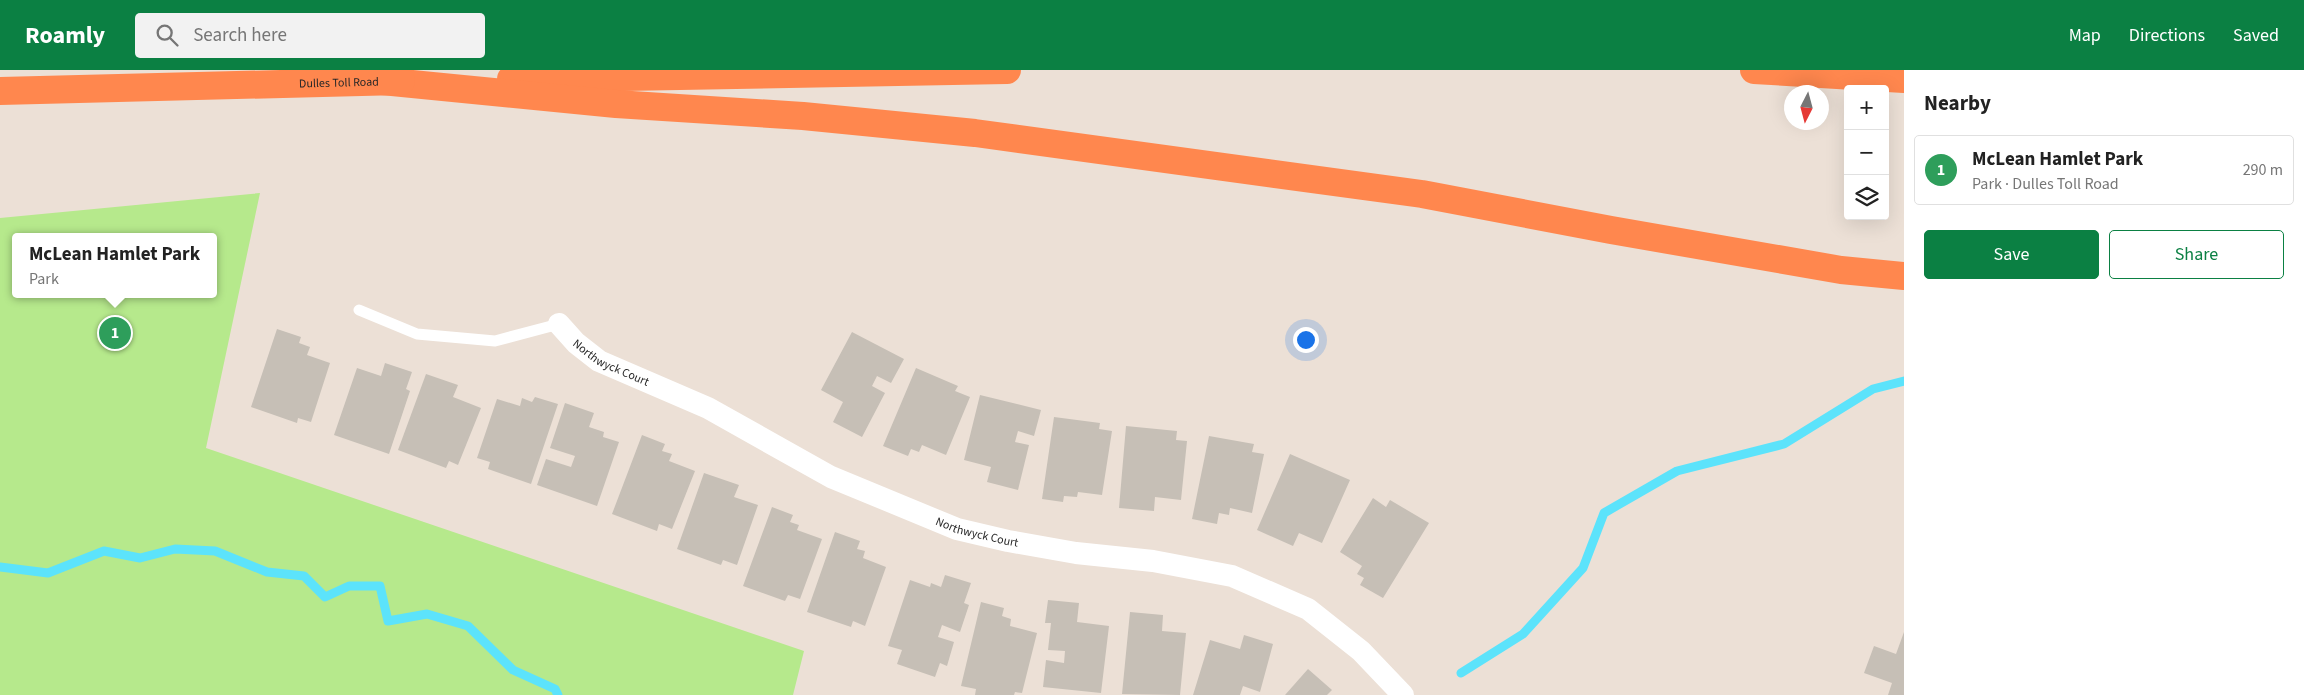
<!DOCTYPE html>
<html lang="en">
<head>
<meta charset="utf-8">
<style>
  :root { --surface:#fff; --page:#f2f2f2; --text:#222; --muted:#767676; --line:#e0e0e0; --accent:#0b8043 }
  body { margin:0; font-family:"Source Sans 3",sans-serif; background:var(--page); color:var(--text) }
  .controls { position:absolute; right:15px; top:15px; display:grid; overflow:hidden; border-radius:5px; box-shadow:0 5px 20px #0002 }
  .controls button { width:45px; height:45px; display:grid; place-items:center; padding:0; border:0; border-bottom:1px solid var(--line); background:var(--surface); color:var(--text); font:25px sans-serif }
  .compass { position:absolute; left:1784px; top:15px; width:45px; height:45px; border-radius:50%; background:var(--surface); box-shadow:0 5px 20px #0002; rotate:186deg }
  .you { position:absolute; left:1305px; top:269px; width:18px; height:18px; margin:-12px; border:4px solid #fff; border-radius:50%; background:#1a73e8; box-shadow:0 0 0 8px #1a73e833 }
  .badge { display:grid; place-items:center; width:32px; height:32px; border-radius:50%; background:var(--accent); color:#fff; font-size:16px; font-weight:700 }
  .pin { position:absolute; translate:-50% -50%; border:2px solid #fff; box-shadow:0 1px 5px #0006 }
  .popup { position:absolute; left:12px; top:163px; width:205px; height:65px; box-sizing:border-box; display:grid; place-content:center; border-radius:5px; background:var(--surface); filter:drop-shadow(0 1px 4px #0005); font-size:16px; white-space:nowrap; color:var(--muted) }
  .popup b { font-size:19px; color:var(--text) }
  .popup::after { content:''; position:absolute; left:50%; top:100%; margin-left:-10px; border:10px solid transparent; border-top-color:var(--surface) }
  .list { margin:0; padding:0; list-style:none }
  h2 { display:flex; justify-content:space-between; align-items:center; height:65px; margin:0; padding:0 20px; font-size:21px }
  h2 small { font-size:16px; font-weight:400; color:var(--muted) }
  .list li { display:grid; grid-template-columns:32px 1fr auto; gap:15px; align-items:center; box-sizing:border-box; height:70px; margin:0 10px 10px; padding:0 10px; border:1px solid var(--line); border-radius:5px }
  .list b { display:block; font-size:19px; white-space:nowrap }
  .list p { margin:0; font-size:16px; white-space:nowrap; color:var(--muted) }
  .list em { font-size:16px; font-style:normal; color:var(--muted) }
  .actions { display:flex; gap:10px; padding:15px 20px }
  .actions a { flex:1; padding:11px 0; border:1px solid var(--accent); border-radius:5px; text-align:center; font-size:18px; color:var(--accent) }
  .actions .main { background:var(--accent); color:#fff }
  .icon { flex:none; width:28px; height:28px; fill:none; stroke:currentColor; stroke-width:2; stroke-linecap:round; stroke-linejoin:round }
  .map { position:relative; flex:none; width:1904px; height:625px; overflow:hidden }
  header { display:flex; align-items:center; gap:30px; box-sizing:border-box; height:70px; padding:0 25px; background:var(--accent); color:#fff }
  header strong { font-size:24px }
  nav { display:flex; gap:28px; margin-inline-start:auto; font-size:18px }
  .search { width:350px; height:45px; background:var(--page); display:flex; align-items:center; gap:12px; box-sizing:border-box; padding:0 18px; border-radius:5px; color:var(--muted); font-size:19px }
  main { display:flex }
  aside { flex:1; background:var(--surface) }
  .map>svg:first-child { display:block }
  .green { fill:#b6e98c; fill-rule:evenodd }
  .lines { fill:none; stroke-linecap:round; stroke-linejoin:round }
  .stream { stroke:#5ce3fb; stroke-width:9 }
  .building { fill:#c6bfb6 }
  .service { stroke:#fff; stroke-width:11 }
  .minor { stroke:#fff; stroke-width:22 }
  .motorway { stroke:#ff874e; stroke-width:28 }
  .labels { text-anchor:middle; stroke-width:4.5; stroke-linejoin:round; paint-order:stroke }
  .street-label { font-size:12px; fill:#272727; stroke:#fff }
</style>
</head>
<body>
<header>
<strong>Roamly</strong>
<div class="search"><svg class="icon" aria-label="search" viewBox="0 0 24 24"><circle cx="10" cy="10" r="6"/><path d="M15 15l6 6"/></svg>Search here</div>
<nav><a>Map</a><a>Directions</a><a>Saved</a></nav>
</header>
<main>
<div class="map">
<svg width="1904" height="625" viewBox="0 0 1904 625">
  <rect width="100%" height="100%" fill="#ece0d6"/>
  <path class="green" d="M260,123L206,378L804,581L793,625H0V148ZM16,167H214V224H16Z"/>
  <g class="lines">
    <g class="stream">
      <path d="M0,497L48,503L104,481L140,488L175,479L215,481L267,502L304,506L325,527L349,516H380L388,551L427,544L468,556L513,600L555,619L558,625"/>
      <path d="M1461,603L1523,564L1583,498L1604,443L1677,401L1784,374L1873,319L1904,311"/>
    </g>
  </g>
  <g class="building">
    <path d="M277,259L301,267L299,273L310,277L307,285L330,293L311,352L298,348L297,353L251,337Z"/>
    <path d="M852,262L904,289L891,313L877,306L872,316L885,323L862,367L833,352L843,332L821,320Z"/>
    <path d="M385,293L412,302L406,319L410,321L389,384L334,365L357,298L381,306Z"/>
    <path d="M916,298L958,316L955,321L970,327L946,385L922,375L919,382L911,379L908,386L883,376Z"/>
    <path d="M426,304L458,315L453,327L481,338L458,395L449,391L446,398L398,380Z"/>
    <path d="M980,325L1041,340L1034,366L1018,361L1015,372L1029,375L1018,420L987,412L991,397L964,390Z"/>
    <path d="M535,327L558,334L531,414L488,399L490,392L477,388L497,329L520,336L522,328L532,332Z"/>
    <path d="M565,333L594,343L589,357L604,362L603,367L619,372L597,436L537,415L546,389L571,397L575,386L550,378Z"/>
    <path d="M1054,347L1100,353L1099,359L1112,361L1102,425L1078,422L1077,427L1064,426L1063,432L1042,429Z"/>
    <path d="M1126,356L1177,361L1176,370L1187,371L1181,430L1155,427L1154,441L1119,438Z"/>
    <path d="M642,365L665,374L662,381L672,384L669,391L695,401L672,459L659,454L657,461L612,444Z"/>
    <path d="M1209,366L1254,374L1252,382L1264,384L1252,443L1230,438L1229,445L1219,443L1217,454L1192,449Z"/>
    <path d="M1290,384L1350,410L1322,473L1299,463L1293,476L1257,460Z"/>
    <path d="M704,403L739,415L734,427L758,435L737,495L723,490L721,495L677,479Z"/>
    <path d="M1373,428L1386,437L1390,430L1429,453L1383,528L1360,515L1364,508L1357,504L1362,496L1340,482Z"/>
    <path d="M772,437L793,445L790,452L799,455L797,460L822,469L800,529L788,525L785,531L743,516Z"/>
    <path d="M835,462L860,471L857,479L865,481L863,488L886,497L865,556L853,551L851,557L807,542Z"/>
    <path d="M945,505L971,513L964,533L969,535L960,562L942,555L938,567L954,572L947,596L940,593L935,607L897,594L902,580L888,576L910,510L930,517L931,513L941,517Z"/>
    <path d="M1048,530L1079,533L1077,552L1109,556L1101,623L1043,617L1046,590L1064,593L1065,581L1048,580L1051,553H1045Z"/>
    <path d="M981,532L1004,538L1002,546L1011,549L1010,556L1037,563L1022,623L1015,622L1014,625H975L976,619L961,616Z"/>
    <path d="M1130,542L1163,545L1162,561L1186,563L1180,625L1122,624Z"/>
    <path d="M1904,562V625H1888L1892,613L1864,603L1874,576L1896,584Z"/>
    <path d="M1244,565L1273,574L1260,622L1243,616L1240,625H1193L1210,570L1240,579Z"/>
    <path d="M1308,599L1332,620L1327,625H1285Z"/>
  </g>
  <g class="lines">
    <path class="service" d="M359,240L417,264L495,271L559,254"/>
    <path class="minor" id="s1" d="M559,254L576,273L599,291L708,338L831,407L957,459L1008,471L1076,483L1153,491L1232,506L1308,539L1361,581L1403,625"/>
    <g class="motorway">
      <path d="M1754,0L1904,9"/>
      <path d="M511,9L1007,0"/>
      <path d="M382,11L616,34L803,46L975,63L1422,124L1611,160L1841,200L1904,206"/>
      <path id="s2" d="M0,21L401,11"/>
    </g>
  </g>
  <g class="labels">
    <g class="street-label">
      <text dy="4" stroke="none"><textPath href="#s2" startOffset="339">Dulles Toll Road</textPath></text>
      <text dy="4" stroke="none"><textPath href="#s1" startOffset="66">Northwyck Court</textPath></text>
      <text dy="4" stroke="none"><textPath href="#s1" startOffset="471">Northwyck Court</textPath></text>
    </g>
  </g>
</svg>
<div class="controls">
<button>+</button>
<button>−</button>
<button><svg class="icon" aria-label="layers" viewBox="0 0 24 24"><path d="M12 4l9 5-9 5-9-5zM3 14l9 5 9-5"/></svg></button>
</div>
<svg class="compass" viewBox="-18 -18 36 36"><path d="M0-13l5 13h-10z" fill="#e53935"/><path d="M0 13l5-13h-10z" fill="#767676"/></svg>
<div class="you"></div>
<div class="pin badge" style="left:115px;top:263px;background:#2e9e5b">1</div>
<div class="popup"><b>McLean Hamlet Park</b>Park</div>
</div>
<aside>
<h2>Nearby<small></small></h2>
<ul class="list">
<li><span class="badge" style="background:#2e9e5b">1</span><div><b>McLean Hamlet Park</b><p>Park · Dulles Toll Road</p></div><em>290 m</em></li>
</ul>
<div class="actions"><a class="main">Save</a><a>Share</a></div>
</aside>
</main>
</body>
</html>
